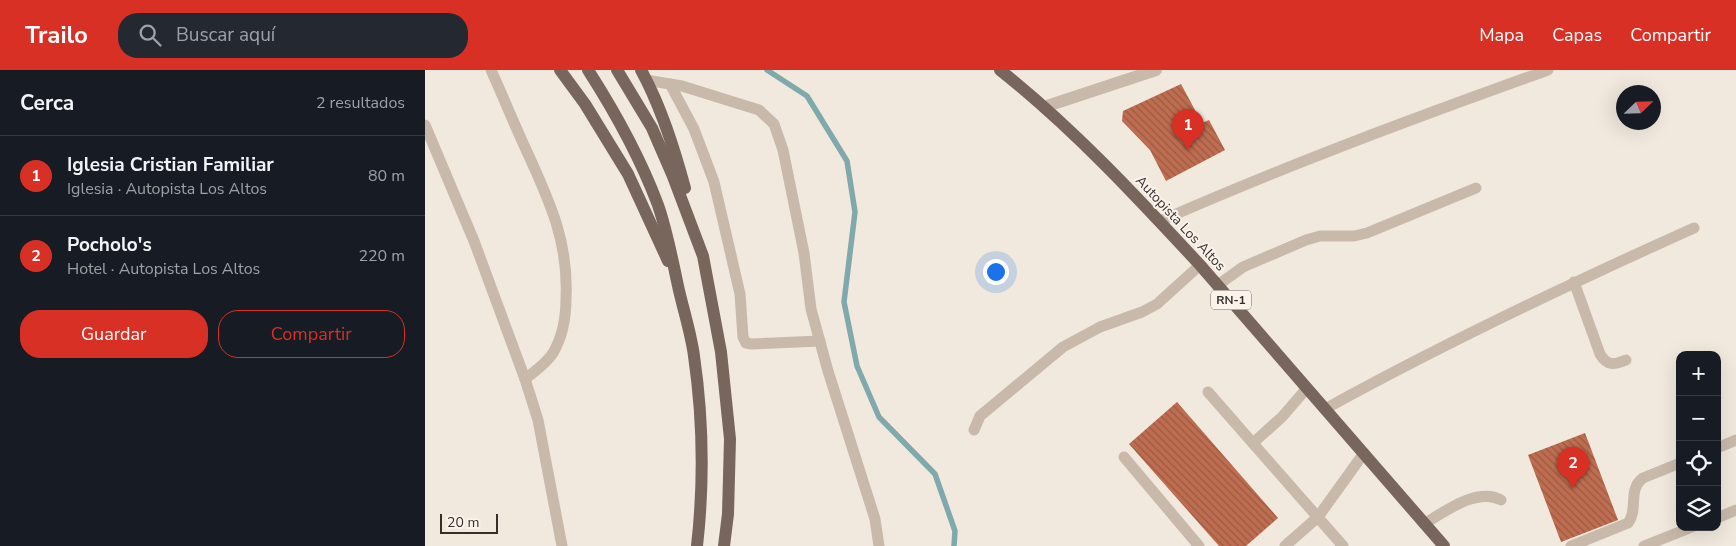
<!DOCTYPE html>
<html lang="es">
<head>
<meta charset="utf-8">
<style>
  :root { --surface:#171b24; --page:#242831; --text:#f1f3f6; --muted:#9ea1a6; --line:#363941; --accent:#d93025 }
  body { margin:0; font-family:"Nunito Sans",sans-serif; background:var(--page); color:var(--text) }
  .controls { position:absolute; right:15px; bottom:15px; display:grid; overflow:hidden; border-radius:10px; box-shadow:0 5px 20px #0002 }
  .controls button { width:45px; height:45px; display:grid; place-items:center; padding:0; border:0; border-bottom:1px solid var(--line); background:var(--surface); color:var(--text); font:25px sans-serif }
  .compass { position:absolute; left:1191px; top:15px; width:45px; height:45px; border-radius:50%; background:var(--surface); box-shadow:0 5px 20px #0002; rotate:67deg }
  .scale { position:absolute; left:15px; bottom:12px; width:58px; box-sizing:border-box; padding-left:5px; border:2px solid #372e2a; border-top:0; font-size:14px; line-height:18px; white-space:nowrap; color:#372e2a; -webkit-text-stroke:4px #f9f3eb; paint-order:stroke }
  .you { position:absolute; left:570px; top:201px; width:18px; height:18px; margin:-12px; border:4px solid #fff; border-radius:50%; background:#1a73e8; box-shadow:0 0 0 8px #1a73e833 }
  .badge { display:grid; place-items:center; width:32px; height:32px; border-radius:50%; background:var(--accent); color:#fff; font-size:16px; font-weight:700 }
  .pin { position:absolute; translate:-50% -41px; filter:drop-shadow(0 1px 2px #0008) }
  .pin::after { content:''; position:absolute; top:26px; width:18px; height:15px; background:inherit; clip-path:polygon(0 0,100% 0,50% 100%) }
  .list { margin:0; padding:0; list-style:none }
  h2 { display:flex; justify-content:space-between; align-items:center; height:65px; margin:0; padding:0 20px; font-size:21px }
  h2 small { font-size:16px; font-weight:400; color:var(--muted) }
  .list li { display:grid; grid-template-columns:32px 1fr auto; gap:15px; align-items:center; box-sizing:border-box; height:80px; padding:0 20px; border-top:1px solid var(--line) }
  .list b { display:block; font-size:19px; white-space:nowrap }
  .list p { margin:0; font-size:16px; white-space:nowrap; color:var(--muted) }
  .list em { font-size:16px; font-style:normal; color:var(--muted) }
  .actions { display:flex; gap:10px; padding:15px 20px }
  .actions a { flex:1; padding:11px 0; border:1px solid var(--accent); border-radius:20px; text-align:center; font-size:18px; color:var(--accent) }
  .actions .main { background:var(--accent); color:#fff }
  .icon { flex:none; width:28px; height:28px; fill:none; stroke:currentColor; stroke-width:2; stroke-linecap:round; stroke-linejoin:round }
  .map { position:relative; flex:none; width:1311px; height:476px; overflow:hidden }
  header { display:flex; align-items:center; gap:30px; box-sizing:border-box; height:70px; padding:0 25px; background:var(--accent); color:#fff }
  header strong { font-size:24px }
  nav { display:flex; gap:28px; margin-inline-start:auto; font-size:18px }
  .search { width:350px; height:45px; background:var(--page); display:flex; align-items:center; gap:12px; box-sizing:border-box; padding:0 18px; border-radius:20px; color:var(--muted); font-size:19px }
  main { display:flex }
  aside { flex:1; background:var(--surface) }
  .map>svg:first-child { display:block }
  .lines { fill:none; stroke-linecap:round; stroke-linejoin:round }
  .stream { stroke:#7fa9ac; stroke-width:5.5 }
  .building { fill:url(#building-back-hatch) }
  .service { stroke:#c8b9ab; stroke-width:11 }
  .tertiary { stroke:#c8b9ab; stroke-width:12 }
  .primary { stroke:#78665c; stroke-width:12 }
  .labels { text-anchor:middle; stroke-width:4; stroke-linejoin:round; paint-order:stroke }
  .shield { fill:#f9f3eb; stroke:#716964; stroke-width:1 }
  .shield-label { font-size:12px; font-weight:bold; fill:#372e2a }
  .street-label { font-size:14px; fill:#372e2a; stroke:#f9f3eb }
</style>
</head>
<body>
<header>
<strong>Trailo</strong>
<div class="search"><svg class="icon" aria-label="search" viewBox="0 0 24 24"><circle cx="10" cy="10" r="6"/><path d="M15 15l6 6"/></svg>Buscar aquí</div>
<nav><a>Mapa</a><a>Capas</a><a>Compartir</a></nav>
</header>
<main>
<aside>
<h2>Cerca<small>2 resultados</small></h2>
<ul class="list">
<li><span class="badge">1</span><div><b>Iglesia Cristian Familiar</b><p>Iglesia · Autopista Los Altos</p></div><em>80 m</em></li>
<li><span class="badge">2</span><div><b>Pocholo's</b><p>Hotel · Autopista Los Altos</p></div><em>220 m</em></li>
</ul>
<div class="actions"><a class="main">Guardar</a><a>Compartir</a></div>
</aside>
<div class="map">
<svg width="1311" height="476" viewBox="0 0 1311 476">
  <defs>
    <pattern id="building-back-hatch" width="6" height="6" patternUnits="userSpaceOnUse" patternTransform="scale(1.25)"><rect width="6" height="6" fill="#be6d50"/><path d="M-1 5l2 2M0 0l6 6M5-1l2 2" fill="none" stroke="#9b5a43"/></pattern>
  </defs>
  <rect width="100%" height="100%" fill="#f1e9de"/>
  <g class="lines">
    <path class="stream" d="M342,0L382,26L422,91L430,142L419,232L432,296L454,347L510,404L530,461L529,476"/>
  </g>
  <g class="building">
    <path d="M756,14L777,53L784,50L800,80L741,111L725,80L697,51L698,41Z"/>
    <path d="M752,332L853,448L821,476H794L704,374Z"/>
    <path d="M1160,363L1193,450L1136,472L1103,385Z"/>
  </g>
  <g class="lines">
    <g class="service">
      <path d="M66,0C77,24 87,49 98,73C122,126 144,169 141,228C141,247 138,266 128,283C121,294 110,301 100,309"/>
      <path d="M221,10L257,16L334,40L349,54L358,80L379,183L386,239L403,301L450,449L454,476"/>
      <path d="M245,14L269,59L289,112L315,224L318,267L321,273L326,274L395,271"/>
      <path d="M0,55L49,171L100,309L113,350L137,476"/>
      <path d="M735,151C862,95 992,47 1123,0"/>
      <path d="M1149,212L1175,284C1182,296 1189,295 1201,290"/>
      <path d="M793,215L818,197L881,170L895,166H929L942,163L1051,118"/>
      <path d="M783,322L918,476"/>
      <path d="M900,339C1020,273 1144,214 1269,158"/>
      <path d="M549,360L555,346L638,277L675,257L717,242L732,234L775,195"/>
      <path d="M828,373L857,347L882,318"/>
      <path d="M1292,378L1311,370"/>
      <path d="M699,387L774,476"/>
      <path d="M1292,448L1311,440"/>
      <path d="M999,454C1019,442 1052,417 1076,430"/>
      <path d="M860,476L893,447L939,383"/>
      <path d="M1146,476L1203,453C1214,439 1202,420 1218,408L1255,393"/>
      <path d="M1219,476L1267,457"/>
    </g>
    <path class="tertiary" d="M619,37L731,0"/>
    <g class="primary">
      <path d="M135,0L160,34L203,104L243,191"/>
      <path d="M163,0C190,42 215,87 233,135C242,161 247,188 253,216C258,239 266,263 269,286C278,348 279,414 272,476"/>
      <path d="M192,0L227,58L247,104L278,186L296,282L305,369L303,444L299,476"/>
      <path d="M216,0C236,36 249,78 260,118"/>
      <path d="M575,0C648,58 712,127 775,195L1019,476"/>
    </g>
  </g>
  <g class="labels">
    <rect class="shield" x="786" y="220.5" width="40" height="19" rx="4"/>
    <g class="shield-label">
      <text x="806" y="234">RN-1</text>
    </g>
    <g class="street-label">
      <text transform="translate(756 153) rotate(47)" y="5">Autopista Los Altos</text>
    </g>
  </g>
</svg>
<div class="controls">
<button>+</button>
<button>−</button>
<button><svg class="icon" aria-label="locate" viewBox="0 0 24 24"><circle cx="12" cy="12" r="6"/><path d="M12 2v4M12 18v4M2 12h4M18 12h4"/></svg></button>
<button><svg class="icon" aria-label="layers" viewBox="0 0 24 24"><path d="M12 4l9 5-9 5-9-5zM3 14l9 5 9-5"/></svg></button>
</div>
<svg class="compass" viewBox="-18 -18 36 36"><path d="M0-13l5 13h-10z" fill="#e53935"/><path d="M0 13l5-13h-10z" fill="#9ea1a6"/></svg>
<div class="scale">20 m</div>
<div class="you"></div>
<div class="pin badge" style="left:763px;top:80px">1</div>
<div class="pin badge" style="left:1148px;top:418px">2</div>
</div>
</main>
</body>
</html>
